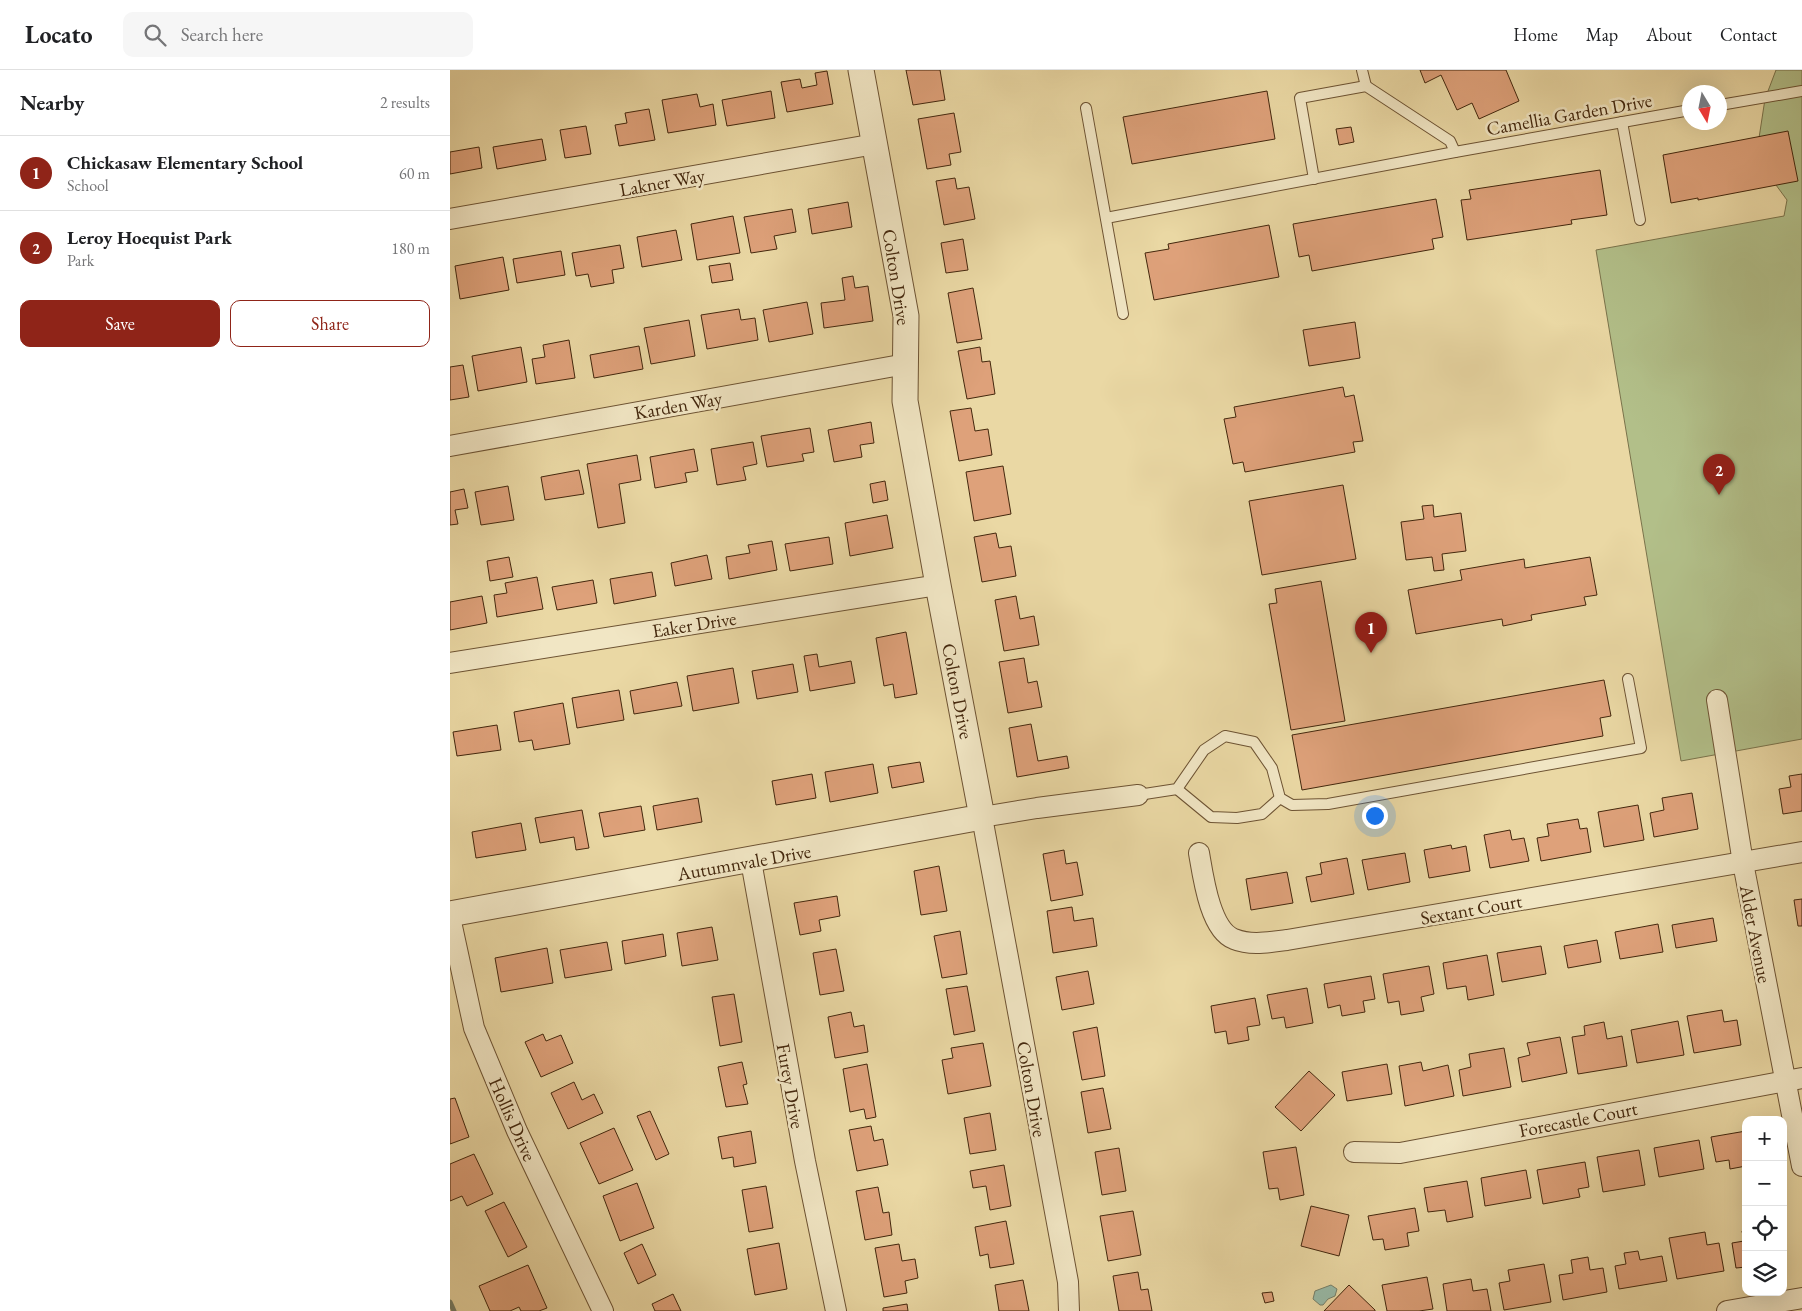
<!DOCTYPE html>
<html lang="en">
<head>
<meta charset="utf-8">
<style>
  :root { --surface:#fff; --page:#f6f6f6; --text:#202124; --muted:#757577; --line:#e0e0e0; --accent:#8f2418 }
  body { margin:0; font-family:"EB Garamond",serif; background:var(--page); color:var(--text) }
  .controls { position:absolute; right:15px; bottom:15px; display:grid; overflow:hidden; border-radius:10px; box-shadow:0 5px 20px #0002 }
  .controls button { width:45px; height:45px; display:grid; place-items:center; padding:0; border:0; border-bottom:1px solid var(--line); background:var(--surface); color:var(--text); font:25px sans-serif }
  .compass { position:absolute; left:1232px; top:15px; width:45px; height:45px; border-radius:50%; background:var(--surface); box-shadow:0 5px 20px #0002; rotate:170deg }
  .you { position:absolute; left:924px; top:745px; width:18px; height:18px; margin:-12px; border:4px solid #fff; border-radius:50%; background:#1a73e8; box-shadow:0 0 0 8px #1a73e833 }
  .badge { display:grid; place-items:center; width:32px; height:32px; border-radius:50%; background:var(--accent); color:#fff; font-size:16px; font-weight:700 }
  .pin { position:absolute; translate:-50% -41px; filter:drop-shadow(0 1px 2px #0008) }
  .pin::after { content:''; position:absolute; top:26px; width:18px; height:15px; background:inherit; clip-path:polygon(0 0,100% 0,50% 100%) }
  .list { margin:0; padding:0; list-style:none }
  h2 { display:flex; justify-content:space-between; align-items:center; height:65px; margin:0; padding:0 20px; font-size:21px }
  h2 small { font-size:16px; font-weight:400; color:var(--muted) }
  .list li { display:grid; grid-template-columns:32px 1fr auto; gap:15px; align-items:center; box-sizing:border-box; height:75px; padding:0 20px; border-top:1px solid var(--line) }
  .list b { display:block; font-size:19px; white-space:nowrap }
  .list p { margin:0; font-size:16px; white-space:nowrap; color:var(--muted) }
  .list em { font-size:16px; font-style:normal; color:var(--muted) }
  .actions { display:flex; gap:10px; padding:15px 20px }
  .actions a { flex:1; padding:11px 0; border:1px solid var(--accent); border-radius:10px; text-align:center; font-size:18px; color:var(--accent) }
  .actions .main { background:var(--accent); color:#fff }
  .icon { flex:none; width:28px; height:28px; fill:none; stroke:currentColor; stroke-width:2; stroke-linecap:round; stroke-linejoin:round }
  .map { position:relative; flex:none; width:1352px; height:1241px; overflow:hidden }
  header { display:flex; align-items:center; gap:30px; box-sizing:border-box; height:70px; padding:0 25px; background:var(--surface); border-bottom:1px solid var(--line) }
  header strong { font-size:24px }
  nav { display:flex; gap:28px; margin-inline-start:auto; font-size:18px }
  .search { width:350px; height:45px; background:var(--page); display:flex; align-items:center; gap:12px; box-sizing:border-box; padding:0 18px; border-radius:10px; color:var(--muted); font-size:19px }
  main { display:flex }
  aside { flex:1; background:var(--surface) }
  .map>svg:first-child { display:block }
  .green { fill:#b2bf89; stroke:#7a734b }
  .water { fill:#98baa7; stroke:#767f69 }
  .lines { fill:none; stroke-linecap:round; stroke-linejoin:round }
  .stream { stroke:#767f69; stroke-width:5 }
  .building { fill:#dea17a; stroke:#43270d }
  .service-casing { stroke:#6d5333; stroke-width:12 }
  .minor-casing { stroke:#6d5333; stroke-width:22 }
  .tertiary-casing { stroke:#6d5333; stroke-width:27 }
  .service { stroke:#f1e6c4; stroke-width:10 }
  .minor { stroke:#f1e6c4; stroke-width:20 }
  .tertiary { stroke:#f1e6c4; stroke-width:25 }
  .labels { text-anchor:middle; stroke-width:5; stroke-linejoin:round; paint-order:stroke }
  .street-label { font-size:19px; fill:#43270d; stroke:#f1e6c4 }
</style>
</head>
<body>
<header>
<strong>Locato</strong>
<div class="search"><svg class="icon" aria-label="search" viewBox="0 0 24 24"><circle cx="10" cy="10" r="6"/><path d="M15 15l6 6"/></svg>Search here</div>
<nav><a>Home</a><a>Map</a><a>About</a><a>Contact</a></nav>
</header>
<main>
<aside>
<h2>Nearby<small>2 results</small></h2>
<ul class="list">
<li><span class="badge">1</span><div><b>Chickasaw Elementary School</b><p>School</p></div><em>60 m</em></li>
<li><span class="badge">2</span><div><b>Leroy Hoequist Park</b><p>Park</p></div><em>180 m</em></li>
</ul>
<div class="actions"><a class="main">Save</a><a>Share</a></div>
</aside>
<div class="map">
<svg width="1352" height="1241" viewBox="0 0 1352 1241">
  <rect width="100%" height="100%" fill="#ead8a4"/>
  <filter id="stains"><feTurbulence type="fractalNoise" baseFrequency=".004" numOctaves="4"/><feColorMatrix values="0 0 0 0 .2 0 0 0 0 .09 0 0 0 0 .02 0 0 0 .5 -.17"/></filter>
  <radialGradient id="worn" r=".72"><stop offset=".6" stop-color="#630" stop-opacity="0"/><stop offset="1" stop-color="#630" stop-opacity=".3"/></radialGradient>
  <path class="green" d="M1326,0H1352V669L1231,691L1146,180L1334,146L1337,130L1315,100L1309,68L1315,29Z"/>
  <path class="water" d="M881,1215L887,1219L885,1226L878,1229L873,1235H870L863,1229L865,1221Z"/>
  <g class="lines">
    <path class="stream" d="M0,1232L4,1241"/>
  </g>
  <g class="building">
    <path d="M456,0H490L495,30L463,35Z"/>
    <path d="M970,0H1056L1069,31L1029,49L1022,33L1007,40L991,5L975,13Z"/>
    <path d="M377,1L383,34L337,42L331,12L350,9L352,18L367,15L365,3Z"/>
    <path d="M321,21L325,48L277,56L272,30Z"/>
    <path d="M817,21L825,69L682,94L673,47Z"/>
    <path d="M247,24L250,37L263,34L266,55L218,63L212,30Z"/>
    <path d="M199,39L205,70L169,76L165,55L177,53L175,43Z"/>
    <path d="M504,43L511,82L499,84L501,95L477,99L468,49Z"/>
    <path d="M136,56L141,84L115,88L110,60Z"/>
    <path d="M901,57L904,72L889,75L886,59Z"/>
    <path d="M1338,61L1348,111L1248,130V128L1221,133L1213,85Z"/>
    <path d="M92,69L96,90L47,99L43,77Z"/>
    <path d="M29,77L32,98L0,104V82Z"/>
    <path d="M1150,100L1157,145L1121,150L1122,154L1017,170L1011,130L1021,129L1019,120Z"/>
    <path d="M505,108L507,119L519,117L525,149L494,155L486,111Z"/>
    <path d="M986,129L993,167L982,169L984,179L862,201L859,185L849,187L843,154Z"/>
    <path d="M398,132L402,157L362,164L358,139Z"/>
    <path d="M342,139L346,162L324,166L327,179L301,183L294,147Z"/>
    <path d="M283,146L290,183L247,190L241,154Z"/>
    <path d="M819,155L829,207L704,230L695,183L719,179L718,174Z"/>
    <path d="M226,160L232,190L192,197L187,167Z"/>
    <path d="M513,169L518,200L496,203L491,173Z"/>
    <path d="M170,175L174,198L162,200L164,213L141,217L138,204L126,206L122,183Z"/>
    <path d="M111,181L115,205L67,213L63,189Z"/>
    <path d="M53,187L59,220L10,229L5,196Z"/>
    <path d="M280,193L283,210L262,213L259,196Z"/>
    <path d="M403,206L405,218L418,216L423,251L374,258L371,233L395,230L392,208Z"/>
    <path d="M523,218L532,269L507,273L498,223Z"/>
    <path d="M357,232L363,264L319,272L313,240Z"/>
    <path d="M289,239L291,250L305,248L308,270L257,279L251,245Z"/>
    <path d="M239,250L245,286L201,294L194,258Z"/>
    <path d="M905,252L910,288L859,296L853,260Z"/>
    <path d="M119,270L125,308L86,314L82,289L95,287L93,275Z"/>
    <path d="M189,276L193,299L144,308L140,285Z"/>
    <path d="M71,277L77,312L28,321L22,286Z"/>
    <path d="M530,277L532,292L540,291L545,324L517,329L508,281Z"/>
    <path d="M13,295L19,327L0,330V297Z"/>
    <path d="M893,317L895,327L904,325L913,371L903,372L905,382L795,402L793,392L783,394L774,349L786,347L784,337Z"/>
    <path d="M521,338L525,361L538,359L542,385L509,391L500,341Z"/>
    <path d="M421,352L424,373L410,375L412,387L384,392L378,360Z"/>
    <path d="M360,358L364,382L352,384L354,391L317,397L311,366Z"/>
    <path d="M303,372L307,394L293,397L296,410L267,415L261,379Z"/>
    <path d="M244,379L248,401L235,403L237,412L205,418L200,387Z"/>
    <path d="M187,385L191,410L169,414L175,453L148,458L137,394Z"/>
    <path d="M553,396L561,444L524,451L516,402Z"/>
    <path d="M129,400L134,424L95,430L91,407Z"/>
    <path d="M435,411L438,430L423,433L420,414Z"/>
    <path d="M893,415L906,489L812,505L799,431Z"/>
    <path d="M58,416L64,450L31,455L25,422Z"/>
    <path d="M14,419L18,438L5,440L8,454L0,455V422Z"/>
    <path d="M983,435L984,447L1011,443L1016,481L992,484L994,500L984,501L982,487L956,490L951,452L974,449L972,436Z"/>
    <path d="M437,445L443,478L400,486L395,453Z"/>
    <path d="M546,463L549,478L561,476L566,506L532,512L524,467Z"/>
    <path d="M379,467L383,494L340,501L335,474Z"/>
    <path d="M322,471L327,500L279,509L276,487L300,483L298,475Z"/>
    <path d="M257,485L262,509L225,516L221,493Z"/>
    <path d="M59,487L63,507L40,511L37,491Z"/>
    <path d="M1140,487L1147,525L1134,527L1136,535L1081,545L1082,550L1053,556L1052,549L966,564L958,520L1012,510L1010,500L1074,489L1075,498Z"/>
    <path d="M202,502L206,526L164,534L160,509Z"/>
    <path d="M87,507L93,539L47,547L44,525L57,523L55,513Z"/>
    <path d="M143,510L147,533L107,540L102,517Z"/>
    <path d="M871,511L895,651L841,660L819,534L827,533L825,519Z"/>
    <path d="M32,526L37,553L0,560V532Z"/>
    <path d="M566,526L570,549L584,546L589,575L554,581L545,530Z"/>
    <path d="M456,562L467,624L445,628L443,614L434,616L426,568Z"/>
    <path d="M367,584L369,597L401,591L405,613L360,621L354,586Z"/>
    <path d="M574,588L578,613L587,611L592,637L558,643L549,592Z"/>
    <path d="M343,594L348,622L307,629L302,601Z"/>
    <path d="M283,598L289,633L243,641L237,606Z"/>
    <path d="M1154,610L1161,646L1150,648L1153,666L852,720L842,665Z"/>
    <path d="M227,612L232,636L184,644L180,621Z"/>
    <path d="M169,620L174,650L127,658L122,628Z"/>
    <path d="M113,633L120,674L84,680L82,670L69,672L64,642Z"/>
    <path d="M581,654L588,691L617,686L619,698L567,707L559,658Z"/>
    <path d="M47,655L51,680L7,686L3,662Z"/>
    <path d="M470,692L474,712L442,718L438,697Z"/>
    <path d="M423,694L428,723L380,732L375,702Z"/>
    <path d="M362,704L366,728L326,735L322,711Z"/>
    <path d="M1352,704V741L1333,744L1329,719L1341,717L1339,706Z"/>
    <path d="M1242,723L1248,759L1204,767L1200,743L1214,740L1212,728Z"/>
    <path d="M248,728L252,752L207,760L203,736Z"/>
    <path d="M1188,735L1194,770L1154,777L1148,742Z"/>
    <path d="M191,736L195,760L154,767L149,743Z"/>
    <path d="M132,740L139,778L126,780L124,767L90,773L85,748Z"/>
    <path d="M1128,749L1130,759L1137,758L1141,782L1091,791L1087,768L1099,766L1097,754Z"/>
    <path d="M71,753L76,780L26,788L22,762Z"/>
    <path d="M1060,760L1062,770L1074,768L1079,791L1040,798L1034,765Z"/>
    <path d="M1001,775L1002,779L1016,776L1020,801L979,808L974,780Z"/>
    <path d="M614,780L616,794L627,792L633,825L601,831L593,784Z"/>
    <path d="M955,783L960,812L918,820L912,790Z"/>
    <path d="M897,788L904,824L861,832L856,807L872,804L870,793Z"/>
    <path d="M489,796L497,841L471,845L464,801Z"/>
    <path d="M837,802L843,833L801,840L796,809Z"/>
    <path d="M387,826L390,846L369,850L371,861L350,865L344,833Z"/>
    <path d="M1352,829V856H1348L1344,830Z"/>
    <path d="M622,837L624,851L643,848L647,876L603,883L597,841Z"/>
    <path d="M1263,848L1267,871L1226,878L1222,855Z"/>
    <path d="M1208,854L1213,882L1170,889L1165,862Z"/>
    <path d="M262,857L268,890L232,896L227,863Z"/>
    <path d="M510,861L517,904L492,908L484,866Z"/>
    <path d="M213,864L216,886L175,894L172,871Z"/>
    <path d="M1147,870L1151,892L1118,898L1114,876Z"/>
    <path d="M157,872L162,900L115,908L110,880Z"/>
    <path d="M1091,876L1096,904L1052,912L1047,883Z"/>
    <path d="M97,878L103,913L51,922L45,888Z"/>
    <path d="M386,879L394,921L370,925L363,883Z"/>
    <path d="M1037,885L1044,925L1018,930L1016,916L997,919L993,893Z"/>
    <path d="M979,896L984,924L971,927L974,941L951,945L949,931L938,933L933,904Z"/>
    <path d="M638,901L644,934L612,940L606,907Z"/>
    <path d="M921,906L925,929L913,931L915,942L892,946L890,935L878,938L874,914Z"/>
    <path d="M517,916L525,961L504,965L496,919Z"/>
    <path d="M857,918L863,953L836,958L834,947L822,949L817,925Z"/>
    <path d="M284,924L292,972L270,976L262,927Z"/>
    <path d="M805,928L810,955L797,957L799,970L778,974L776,961L765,963L761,936Z"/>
    <path d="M1272,940L1274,952L1287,950L1291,975L1244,983L1237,946Z"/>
    <path d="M401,942L404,957L414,955L418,982L385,988L378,947Z"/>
    <path d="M1228,951L1234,985L1187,993L1181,960Z"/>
    <path d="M1154,952L1157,969L1172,966L1177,996L1128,1004L1122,967L1135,965L1134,956Z"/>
    <path d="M647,957L655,1006L632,1010L623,962Z"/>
    <path d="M93,964L96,971L111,965L123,993L91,1007L75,972Z"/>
    <path d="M1110,967L1117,1003L1072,1012L1068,988L1080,985L1077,973Z"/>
    <path d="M533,973L541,1016L498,1024L492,990L503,988L501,978Z"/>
    <path d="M1054,978L1061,1017L1013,1026L1009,1000L1021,997L1019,984Z"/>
    <path d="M292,992L297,1014L293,1015L298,1034L276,1037L268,997Z"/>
    <path d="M971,992L973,1001L998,995L1004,1026L955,1036L949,996Z"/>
    <path d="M417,994L426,1047L416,1049L414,1039L400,1042L393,999Z"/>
    <path d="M937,994L942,1024L897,1031L892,1002Z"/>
    <path d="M859,1001L885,1025L851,1061L825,1037Z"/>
    <path d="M124,1012L132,1030L144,1024L153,1043L118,1059L101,1023Z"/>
    <path d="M653,1018L661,1059L638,1063L631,1022Z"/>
    <path d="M5,1028L19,1067L0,1074V1029Z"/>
    <path d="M200,1041L219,1084L206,1090L187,1046Z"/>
    <path d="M540,1043L546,1080L520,1084L514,1048Z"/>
    <path d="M421,1056L424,1071L433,1069L438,1095L407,1101L399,1060Z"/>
    <path d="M164,1058L183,1100L149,1114L130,1073Z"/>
    <path d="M301,1061L306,1093L284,1097L283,1087L272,1089L268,1067Z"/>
    <path d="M1296,1061V1096L1280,1099L1279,1090L1266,1092L1261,1067Z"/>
    <path d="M1249,1070L1254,1099L1209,1107L1204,1078Z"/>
    <path d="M846,1077L854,1125L830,1130L828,1118L819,1119L813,1082Z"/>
    <path d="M669,1078L676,1121L652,1125L645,1082Z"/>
    <path d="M1189,1080L1195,1115L1153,1122L1147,1087Z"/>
    <path d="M24,1084L43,1124L17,1136L12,1126L0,1131V1094Z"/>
    <path d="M1135,1092L1139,1117L1128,1119L1130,1127L1093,1134L1087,1100Z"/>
    <path d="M554,1095L561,1136L540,1140L536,1116L523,1118L520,1101Z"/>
    <path d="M1076,1100L1081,1128L1035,1136L1031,1108Z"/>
    <path d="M1017,1111L1023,1147L997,1152L995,1140L978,1142L974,1118Z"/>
    <path d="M187,1113L204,1158L170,1171L153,1126Z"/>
    <path d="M316,1116L323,1158L299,1162L292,1120Z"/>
    <path d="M428,1117L433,1143L439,1142L442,1165L415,1170L406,1121Z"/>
    <path d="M54,1132L77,1177L58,1187L35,1141Z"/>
    <path d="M861,1136L899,1145L889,1186L851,1176Z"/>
    <path d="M965,1138L969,1161L957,1163L959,1176L935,1180L933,1169L923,1170L918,1146Z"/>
    <path d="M683,1141L691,1185L658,1191L650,1146Z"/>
    <path d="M556,1151L564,1194L540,1198L538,1184L530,1186L525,1157Z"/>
    <path d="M1296,1160V1197L1286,1198L1282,1173L1294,1171L1292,1161Z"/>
    <path d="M1255,1162L1257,1175L1269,1173L1274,1201L1227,1209L1219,1168Z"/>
    <path d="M329,1173L337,1219L305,1225L297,1179Z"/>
    <path d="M192,1174L206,1205L188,1214L174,1183Z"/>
    <path d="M449,1174L452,1191L465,1189L468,1208L455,1211L457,1223L434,1227L425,1178Z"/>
    <path d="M1188,1181L1190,1190L1212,1186L1217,1211L1169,1219L1165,1196L1176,1194L1174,1183Z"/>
    <path d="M1138,1187L1140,1200L1153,1198L1157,1222L1113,1230L1109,1205L1123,1203L1121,1190Z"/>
    <path d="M1094,1194L1101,1232L1054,1240L1049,1213L1060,1211L1058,1200Z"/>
    <path d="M78,1195L97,1238L89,1241H71L69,1237L60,1241H40L29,1216Z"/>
    <path d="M688,1202L691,1220L698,1219L702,1241H669L663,1206Z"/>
    <path d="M977,1207L983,1239L969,1241H937L932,1215Z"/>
    <path d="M1021,1209L1023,1221L1037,1219L1041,1241H997L993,1214Z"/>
    <path d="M573,1210L579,1241H549L545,1215Z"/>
    <path d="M899,1215L925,1240V1241H874Z"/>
    <path d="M822,1222L824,1231L815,1233L812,1223Z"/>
    <path d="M223,1224L231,1241H205L202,1234Z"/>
    <path d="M457,1234L458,1241H433V1238Z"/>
  </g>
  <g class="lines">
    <g class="service-casing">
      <g id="service">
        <path d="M912,0L916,16"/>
        <path d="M1270,35L1352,21"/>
        <path d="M636,38L673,244"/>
        <path d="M1172,52L1190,150"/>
        <path d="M864,109L850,28L916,16L1000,71L1005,82"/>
        <path d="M656,148L1005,82L1240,40"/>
        <path d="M727,719L761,747L787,748L812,744L830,728"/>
        <path d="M688,725L727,719L754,680L775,666L804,672L822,698L830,728L842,735L878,734L1191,678L1178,609"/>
      </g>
    </g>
    <g class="minor-casing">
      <g id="minor">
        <path d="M0,149L425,74"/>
        <path d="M0,376L456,294"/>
        <path d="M0,593L488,515"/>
        <path d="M1267,630L1293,793L1352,1096"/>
        <path d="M749,783C753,806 760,860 784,869C801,876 820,872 837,870L1352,782"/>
        <path d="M301,791L355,1091L386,1241"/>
        <path d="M0,847L24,958L67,1061L153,1241"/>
        <path d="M904,1082L950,1083L1352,1008"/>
        <path d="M619,1241L618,1212L532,747L587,738L688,725"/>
        <path d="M1277,1241L1352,1228"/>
      </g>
    </g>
    <g class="tertiary-casing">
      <path id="tertiary" d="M0,844L532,747L488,515L455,331L456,246L411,0"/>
    </g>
    <use href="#service" class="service"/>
    <use href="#minor" class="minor"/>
    <use href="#tertiary" class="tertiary"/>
  </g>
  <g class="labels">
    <g class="street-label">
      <text transform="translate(1119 44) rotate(-10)" y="7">Camellia Garden Drive</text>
      <text transform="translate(212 112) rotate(-10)" y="7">Lakner Way</text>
      <text transform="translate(447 207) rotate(81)" y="7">Colton Drive</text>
      <text transform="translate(228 335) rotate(-10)" y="7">Karden Way</text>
      <text transform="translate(244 554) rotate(-9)" y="7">Eaker Drive</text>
      <text transform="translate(508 621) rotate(79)" y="7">Colton Drive</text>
      <text transform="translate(294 792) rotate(-10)" y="7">Autumnvale Drive</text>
      <text transform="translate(1021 839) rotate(-10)" y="7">Sextant Court</text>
      <text transform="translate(1306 864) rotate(79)" y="7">Alder Avenue</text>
      <text transform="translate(341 1016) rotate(80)" y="7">Furey Drive</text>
      <text transform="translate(582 1019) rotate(80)" y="7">Colton Drive</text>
      <text transform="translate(63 1049) rotate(66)" y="7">Hollis Drive</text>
      <text transform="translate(1128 1049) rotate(-11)" y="7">Forecastle Court</text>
    </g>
  </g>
  <rect width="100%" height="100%" filter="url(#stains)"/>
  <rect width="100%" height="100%" fill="url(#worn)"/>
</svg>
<div class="controls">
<button>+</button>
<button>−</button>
<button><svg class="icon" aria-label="locate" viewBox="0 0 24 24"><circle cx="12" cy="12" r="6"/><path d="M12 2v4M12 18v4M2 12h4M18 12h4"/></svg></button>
<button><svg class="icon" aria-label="layers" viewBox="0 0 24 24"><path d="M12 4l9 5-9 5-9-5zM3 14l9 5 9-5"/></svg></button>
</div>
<svg class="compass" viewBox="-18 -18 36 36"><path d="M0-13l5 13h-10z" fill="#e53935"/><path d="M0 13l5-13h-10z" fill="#757577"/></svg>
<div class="you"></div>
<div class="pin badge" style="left:921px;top:583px">1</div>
<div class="pin badge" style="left:1269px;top:425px">2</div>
</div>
</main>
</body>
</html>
